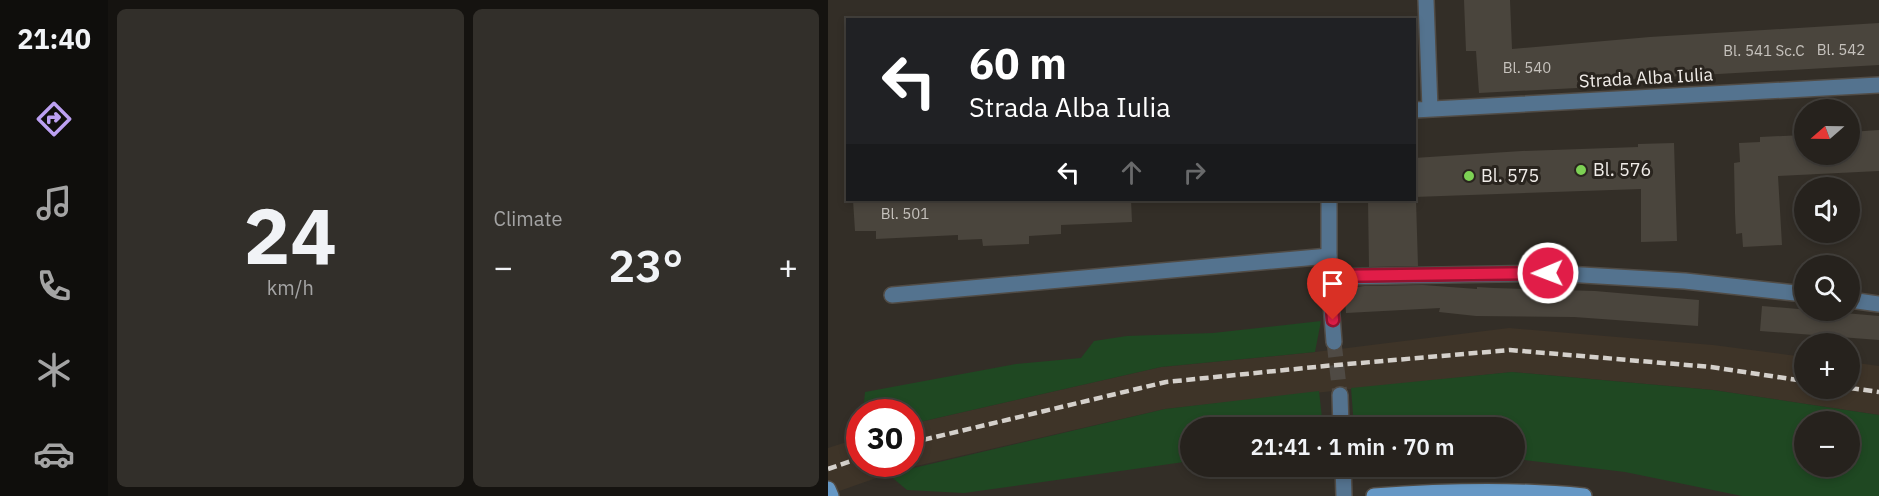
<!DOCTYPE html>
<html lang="en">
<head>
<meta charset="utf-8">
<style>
	:root { --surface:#26221d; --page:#322f2a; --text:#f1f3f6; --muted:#a4a4a4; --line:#423f3b; --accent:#bca0f2 }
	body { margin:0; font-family:"IBM Plex Sans",sans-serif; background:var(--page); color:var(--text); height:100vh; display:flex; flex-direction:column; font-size:22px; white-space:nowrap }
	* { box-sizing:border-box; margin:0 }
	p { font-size:20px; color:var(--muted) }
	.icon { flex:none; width:33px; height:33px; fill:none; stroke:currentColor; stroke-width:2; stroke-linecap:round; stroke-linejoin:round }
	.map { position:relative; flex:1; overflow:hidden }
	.panel { display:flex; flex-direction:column; gap:9px; padding:9px; background:#151310; width:720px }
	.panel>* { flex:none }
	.banner { position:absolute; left:18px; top:18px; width:570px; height:183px; border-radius:0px; box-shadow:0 3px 9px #0003,0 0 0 2px var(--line); background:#202124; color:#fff; overflow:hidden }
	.needle { width:39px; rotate:250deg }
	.fabs { position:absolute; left:966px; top:99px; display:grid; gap:12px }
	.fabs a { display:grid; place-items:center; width:66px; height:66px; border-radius:50%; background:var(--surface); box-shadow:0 3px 9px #0003,0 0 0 2px var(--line); font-size:30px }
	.speed { position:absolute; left:18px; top:399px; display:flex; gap:12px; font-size:30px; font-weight:700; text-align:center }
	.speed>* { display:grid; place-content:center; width:78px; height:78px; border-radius:50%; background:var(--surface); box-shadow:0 3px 9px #0003,0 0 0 2px var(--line); line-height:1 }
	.speed .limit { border:9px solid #d22; background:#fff; color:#111 }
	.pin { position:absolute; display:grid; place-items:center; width:51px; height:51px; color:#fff; margin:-62px -26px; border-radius:50% 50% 50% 0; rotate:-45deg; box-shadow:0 0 6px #0007 }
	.pin .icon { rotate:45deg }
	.me { position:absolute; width:66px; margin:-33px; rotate:269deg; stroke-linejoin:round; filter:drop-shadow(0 0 4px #0008) }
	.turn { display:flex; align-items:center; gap:21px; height:126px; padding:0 24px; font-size:27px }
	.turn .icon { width:78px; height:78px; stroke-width:2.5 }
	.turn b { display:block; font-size:42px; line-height:51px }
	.lanes { display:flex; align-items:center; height:57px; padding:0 24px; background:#0003; justify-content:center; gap:30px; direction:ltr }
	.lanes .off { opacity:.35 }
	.big { font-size:45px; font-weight:600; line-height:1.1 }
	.panel .tile { flex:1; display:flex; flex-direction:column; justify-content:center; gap:9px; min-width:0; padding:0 21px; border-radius:9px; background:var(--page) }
	.panel .dial { align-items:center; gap:0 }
	.dial b { font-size:78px; line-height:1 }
	.heat { display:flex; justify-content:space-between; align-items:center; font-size:33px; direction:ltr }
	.panel .tiles { flex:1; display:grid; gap:9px; grid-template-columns:repeat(2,1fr) }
	.trip { position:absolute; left:352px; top:417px; width:345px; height:60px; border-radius:30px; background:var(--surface); box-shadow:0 3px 9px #0003,0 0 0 2px var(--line); font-weight:600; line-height:60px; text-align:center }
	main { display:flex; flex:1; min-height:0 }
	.menu { display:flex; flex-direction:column; width:108px; justify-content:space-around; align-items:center; background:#0f0e0c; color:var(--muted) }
	.menu .icon { width:42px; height:42px }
	.menu .current { color:var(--accent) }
	.menu b { font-size:27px; color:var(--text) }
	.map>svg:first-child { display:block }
	.built { fill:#3e3428 }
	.green { fill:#1f4822; fill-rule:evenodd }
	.building { fill:#4a453d }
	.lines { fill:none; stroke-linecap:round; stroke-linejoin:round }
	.street-tunnel { stroke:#4f4a44; stroke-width:15; stroke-dasharray:15 8; stroke-linecap:butt }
	.lane-casing { stroke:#514c46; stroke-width:18 }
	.street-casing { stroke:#514c46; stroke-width:18 }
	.secondary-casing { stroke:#514c46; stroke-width:18 }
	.lane { stroke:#54738f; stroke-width:15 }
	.street { stroke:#54738f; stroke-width:15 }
	.secondary { stroke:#6698c5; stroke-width:15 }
	.rail { stroke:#d4d0cb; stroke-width:4.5; stroke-dasharray:9 4.5; stroke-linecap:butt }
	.route-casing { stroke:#92132f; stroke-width:15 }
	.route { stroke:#e11d48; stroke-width:10 }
	.poi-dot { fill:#7dd154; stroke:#29241e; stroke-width:2 }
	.labels { text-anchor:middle; stroke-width:6; stroke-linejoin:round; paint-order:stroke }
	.number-label { font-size:15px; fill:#c6c2bd }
	.street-label { font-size:18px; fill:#f0ece8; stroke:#29241e }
	.poi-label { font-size:18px; fill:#f0ece8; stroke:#29241e; text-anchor:start }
</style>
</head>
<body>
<main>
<nav class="menu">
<b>21:40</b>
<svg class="icon current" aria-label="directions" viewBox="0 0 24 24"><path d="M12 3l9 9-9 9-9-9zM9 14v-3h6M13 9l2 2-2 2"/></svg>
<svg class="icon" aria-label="music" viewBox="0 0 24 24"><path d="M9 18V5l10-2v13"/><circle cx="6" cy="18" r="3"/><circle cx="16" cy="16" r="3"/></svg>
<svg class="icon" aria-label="phone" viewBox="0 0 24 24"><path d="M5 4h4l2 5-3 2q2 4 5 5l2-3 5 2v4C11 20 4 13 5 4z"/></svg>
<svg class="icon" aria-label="climate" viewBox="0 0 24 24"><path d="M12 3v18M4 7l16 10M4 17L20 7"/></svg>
<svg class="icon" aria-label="car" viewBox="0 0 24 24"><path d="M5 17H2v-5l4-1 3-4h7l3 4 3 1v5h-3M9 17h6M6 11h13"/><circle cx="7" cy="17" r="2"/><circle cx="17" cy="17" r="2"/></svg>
</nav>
<section class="panel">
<div class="tiles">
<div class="tile dial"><b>24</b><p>km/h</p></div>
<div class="tile"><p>Climate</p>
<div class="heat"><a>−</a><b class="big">23°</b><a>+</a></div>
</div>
</div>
</section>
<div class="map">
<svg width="1051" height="496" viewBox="0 0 1051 496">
	<rect width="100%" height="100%" fill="#332e27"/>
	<path class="built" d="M 681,328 L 885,345 L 976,357 L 976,388 L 1022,388 L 1022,362 L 1051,366 L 1051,415 L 885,390 L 684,372 L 337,409 L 71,470 L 0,495 L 0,448 L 31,438 L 32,464 L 82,464 L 83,424 L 333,367 L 487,352 Z"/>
	<path class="green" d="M 493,321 L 487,352 L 333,367 L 83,424 L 82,412 L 35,412 L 37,392 L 188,364 L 253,358 L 266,341 L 299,336 L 385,333 Z
		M 684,372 L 885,390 L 1051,415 L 1051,496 L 914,496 L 797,472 L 687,459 L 687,428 L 526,427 L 523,388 ZM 976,422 L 1022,422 L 1022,466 L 976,466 Z
		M 491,391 L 495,427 L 363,428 L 363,461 L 136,493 L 79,490 L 60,474 L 337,409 Z"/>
	<path class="building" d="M 636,0 L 682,0 L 684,49 L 822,37 L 1051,23 L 1051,65 L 749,82 L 749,88 L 651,93 L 648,51 L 638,51 Z
		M 1051,130 L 1051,171 L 950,176 L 954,245 L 915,247 L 914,233 L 908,234 L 907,213 L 906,163 L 912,162 L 911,143 L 932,142 L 932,137 L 976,135 L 976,154 L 1022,154 L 1022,132 Z
		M 846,143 L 849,241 L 813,242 L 813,189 L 586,197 L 586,158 L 694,151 L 810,147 L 810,144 Z
		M 25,200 L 303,200 L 304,222 L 233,225 L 233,234 L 201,236 L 201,244 L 155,246 L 154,239 L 130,240 L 130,235 L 48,239 L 48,231 L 27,231 Z
		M 540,200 L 588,200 L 590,266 L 541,267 Z
		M 595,285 L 649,289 L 649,287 L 666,288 L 767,291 L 871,300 L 870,326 L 746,317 L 648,316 L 611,312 L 612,308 L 518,313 L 516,289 L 536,286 Z
		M 934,306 L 1051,316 L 1051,340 L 932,331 Z"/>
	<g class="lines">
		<path class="street-tunnel" d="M 506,342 L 512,395"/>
		<defs>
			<path id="lane" d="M 64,295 L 501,256"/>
			<path id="street" d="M 598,0 L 602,109
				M 586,110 L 1051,85
				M 501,200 L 501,277 L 506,342
				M 501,277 L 720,273 L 857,281 L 976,294
				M 1022,300 L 1051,304
				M 512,395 L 513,428
				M 515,466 L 516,496"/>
			<path id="secondary" d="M 0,489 L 3,496
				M 546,496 C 615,491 687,489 756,496"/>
		</defs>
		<use href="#lane" class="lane-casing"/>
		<use href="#street" class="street-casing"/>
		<use href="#secondary" class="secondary-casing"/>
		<use href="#lane" class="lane"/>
		<use href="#street" class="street"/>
		<use href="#secondary" class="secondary"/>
		<path class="rail" d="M 1022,388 L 1051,392
			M 82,443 L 338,382 L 497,366 L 682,350 L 883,367 L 976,381
			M 0,469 L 32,458"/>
	</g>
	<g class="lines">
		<defs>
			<path id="route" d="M 505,320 L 501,276 L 720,273"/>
		</defs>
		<use href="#route" class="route-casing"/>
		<use href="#route" class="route"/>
	</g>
	<g class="poi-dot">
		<circle cx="753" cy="170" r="6"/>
		<circle cx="641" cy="176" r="6"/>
	</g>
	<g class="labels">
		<g class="number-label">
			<text x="1013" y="55">Bl. 542</text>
			<text x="936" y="56">Bl. 541 Sc.C</text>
			<text x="699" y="73">Bl. 540</text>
			<text x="77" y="219">Bl. 501</text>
		</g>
		<g class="street-label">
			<text transform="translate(818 78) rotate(-3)" y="6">Strada Alba Iulia</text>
		</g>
		<g class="poi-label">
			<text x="765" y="176">Bl. 576</text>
			<text x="653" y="182">Bl. 575</text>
		</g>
	</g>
</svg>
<div class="fabs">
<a><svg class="needle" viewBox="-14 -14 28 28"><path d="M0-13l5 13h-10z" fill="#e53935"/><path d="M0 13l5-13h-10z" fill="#a4a4a4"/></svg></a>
<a><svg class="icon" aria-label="sound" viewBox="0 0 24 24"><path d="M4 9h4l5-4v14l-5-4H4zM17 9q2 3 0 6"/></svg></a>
<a><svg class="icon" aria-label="search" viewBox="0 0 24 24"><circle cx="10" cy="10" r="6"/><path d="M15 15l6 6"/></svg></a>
<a>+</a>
<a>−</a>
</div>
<div class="speed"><div class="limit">30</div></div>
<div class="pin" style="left:505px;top:320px;background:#d93025"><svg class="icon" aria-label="arrive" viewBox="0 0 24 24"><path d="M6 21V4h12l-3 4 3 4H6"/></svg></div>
<svg class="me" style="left:720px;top:273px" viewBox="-20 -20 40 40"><circle r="17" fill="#e11d48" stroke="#fff" stroke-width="3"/><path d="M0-11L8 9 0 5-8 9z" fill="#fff"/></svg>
<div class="trip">21:41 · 1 min · 70 m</div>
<div class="banner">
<div class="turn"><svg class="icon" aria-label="left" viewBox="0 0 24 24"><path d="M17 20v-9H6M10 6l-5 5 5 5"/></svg><div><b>60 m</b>Strada Alba Iulia</div></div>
<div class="lanes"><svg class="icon" aria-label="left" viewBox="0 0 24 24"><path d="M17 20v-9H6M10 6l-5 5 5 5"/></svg><svg class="icon off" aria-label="ahead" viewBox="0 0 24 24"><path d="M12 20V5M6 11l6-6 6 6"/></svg><svg class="icon off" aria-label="right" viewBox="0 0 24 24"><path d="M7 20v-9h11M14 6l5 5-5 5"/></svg></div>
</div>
</div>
</main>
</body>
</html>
